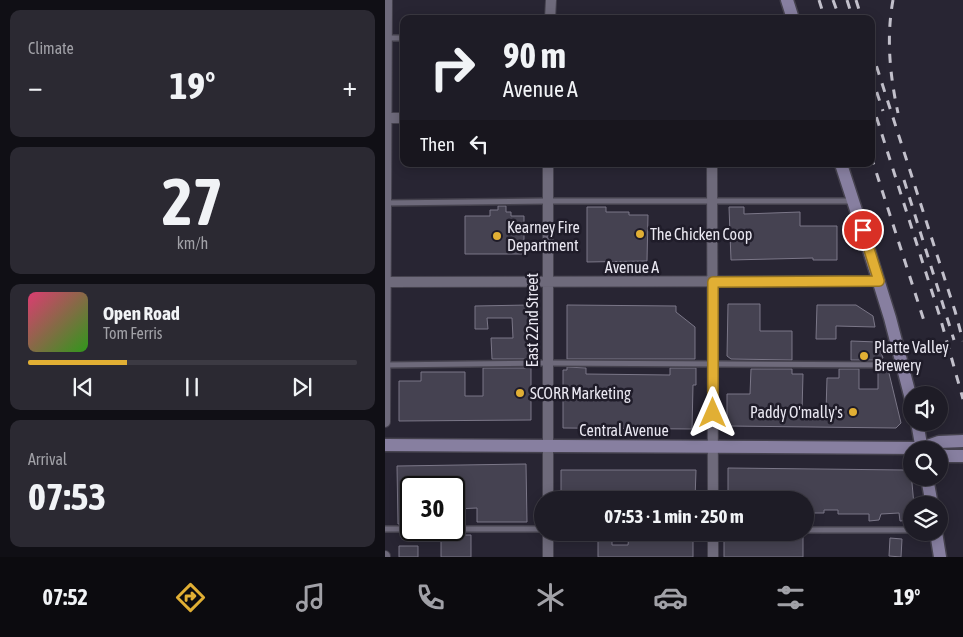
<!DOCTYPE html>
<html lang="en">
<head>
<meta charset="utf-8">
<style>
	:root { --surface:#1e1c26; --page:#2b2932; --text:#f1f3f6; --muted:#a1a1a7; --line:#3c3a43; --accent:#e1af34 }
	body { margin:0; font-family:"Asap Condensed",sans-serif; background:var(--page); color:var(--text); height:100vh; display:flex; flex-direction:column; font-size:19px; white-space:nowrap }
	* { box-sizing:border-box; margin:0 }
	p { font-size:16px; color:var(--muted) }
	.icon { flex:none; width:28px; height:28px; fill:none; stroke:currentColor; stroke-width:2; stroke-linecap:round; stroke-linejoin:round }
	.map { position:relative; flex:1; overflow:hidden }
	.details { display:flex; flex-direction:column; gap:10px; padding:10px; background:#100f15; width:385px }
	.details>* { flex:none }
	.top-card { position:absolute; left:15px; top:15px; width:475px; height:152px; border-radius:10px; box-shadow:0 2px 12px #0003,0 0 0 1px var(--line); background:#1e1c26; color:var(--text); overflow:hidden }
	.buttons { position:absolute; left:518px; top:386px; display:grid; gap:10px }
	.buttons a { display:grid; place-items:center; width:45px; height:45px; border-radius:50%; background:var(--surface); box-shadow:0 2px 12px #0003,0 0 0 1px var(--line); font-size:25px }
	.speed { position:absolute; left:15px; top:476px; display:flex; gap:10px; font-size:25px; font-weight:700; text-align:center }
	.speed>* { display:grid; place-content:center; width:65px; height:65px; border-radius:50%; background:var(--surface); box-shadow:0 2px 12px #0003,0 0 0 1px var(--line); line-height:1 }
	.speed .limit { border:2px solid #111; border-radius:8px; background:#fff; color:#111 }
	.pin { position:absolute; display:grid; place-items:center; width:42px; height:42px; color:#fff; margin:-21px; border:2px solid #fff; border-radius:50%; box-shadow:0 1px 5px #0007 }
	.me { position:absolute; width:55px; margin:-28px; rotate:0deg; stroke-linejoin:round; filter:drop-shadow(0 0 4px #0008) }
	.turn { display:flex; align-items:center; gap:18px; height:105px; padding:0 20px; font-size:22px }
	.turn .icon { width:65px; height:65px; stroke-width:2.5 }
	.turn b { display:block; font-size:35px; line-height:42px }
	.then { display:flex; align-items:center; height:48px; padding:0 20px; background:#0003; gap:10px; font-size:19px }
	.big { font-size:38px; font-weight:700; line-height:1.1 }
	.details .tile { flex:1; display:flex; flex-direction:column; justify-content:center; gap:8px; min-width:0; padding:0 18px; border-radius:10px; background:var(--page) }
	.details .dial { align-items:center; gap:0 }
	.dial b { font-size:65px; line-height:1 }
	.song { display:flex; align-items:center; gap:15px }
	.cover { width:60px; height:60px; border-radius:8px; background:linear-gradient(135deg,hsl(340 70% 55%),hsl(110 70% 35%)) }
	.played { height:5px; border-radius:2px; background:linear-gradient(90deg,var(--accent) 30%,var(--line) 30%) }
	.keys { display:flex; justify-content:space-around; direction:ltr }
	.heat { display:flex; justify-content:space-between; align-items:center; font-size:28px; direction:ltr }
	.trip { position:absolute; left:149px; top:491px; width:280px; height:50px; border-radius:25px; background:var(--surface); box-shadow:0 2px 12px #0003,0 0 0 1px var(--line); font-weight:700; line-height:50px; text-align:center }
	.tab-bar { display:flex; height:80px; justify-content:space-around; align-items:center; background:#0c0b0f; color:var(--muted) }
	.tab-bar .icon { width:35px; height:35px }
	.tab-bar .current { color:var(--accent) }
	.tab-bar b { font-size:22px; color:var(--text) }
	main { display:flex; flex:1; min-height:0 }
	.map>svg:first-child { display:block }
	.building { fill:#454251; stroke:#7b7788 }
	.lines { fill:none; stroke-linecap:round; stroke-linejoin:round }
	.lane-casing { stroke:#45424e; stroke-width:8 }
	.street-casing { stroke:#45424e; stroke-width:12 }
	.secondary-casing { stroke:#45424e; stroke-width:15 }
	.lane { stroke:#6e6a7b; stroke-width:5 }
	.street { stroke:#6e6a7b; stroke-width:10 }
	.secondary { stroke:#877fa0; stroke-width:12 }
	.rail { stroke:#c2c0cb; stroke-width:3; stroke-dasharray:9 9; stroke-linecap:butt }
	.route-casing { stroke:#927222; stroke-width:12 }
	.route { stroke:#e1af34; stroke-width:9 }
	.poi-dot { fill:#e1af34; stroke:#1f1c29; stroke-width:2 }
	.labels { text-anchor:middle; stroke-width:5; stroke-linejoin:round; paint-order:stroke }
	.poi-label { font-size:16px; fill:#e9e7f1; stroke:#1f1c29; text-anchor:start }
	.street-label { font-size:16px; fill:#e9e7f1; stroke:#1f1c29 }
</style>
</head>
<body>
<main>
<section class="details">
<div class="tile"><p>Climate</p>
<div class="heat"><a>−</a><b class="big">19°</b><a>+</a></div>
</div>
<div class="tile dial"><b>27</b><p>km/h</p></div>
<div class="tile">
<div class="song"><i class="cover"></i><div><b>Open Road</b><p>Tom Ferris</p></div></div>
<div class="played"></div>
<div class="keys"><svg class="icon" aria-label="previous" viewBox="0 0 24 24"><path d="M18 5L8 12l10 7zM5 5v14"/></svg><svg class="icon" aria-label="pause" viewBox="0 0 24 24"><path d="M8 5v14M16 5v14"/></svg><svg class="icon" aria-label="next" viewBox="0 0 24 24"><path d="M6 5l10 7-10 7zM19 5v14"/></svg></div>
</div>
<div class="tile"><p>Arrival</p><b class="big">07:53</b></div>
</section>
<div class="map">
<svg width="578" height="557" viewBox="0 0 578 557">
	<rect width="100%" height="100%" fill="#282533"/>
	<path class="building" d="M 113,206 L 121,206 L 121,212 L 126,212 L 126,216 L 139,216 L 139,254 L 80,254 L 80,216 L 105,216 L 105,210 L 113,210 Z
		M 202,207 L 221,207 L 221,212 L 244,212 L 244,215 L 263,215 L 262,261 L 202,262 Z
		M 344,207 L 359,207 L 359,214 L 415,212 L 415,226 L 452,226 L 452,260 L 428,260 L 428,258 L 346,260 Z
		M 343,304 L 375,304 L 375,331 L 407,331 L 407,360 L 346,359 L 342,356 Z
		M 144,305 L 145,359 L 107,359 L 106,338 L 128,338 L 127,318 L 102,318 L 103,329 L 90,329 L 90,306 Z
		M 182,305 L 291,306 L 291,312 L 310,327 L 310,359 L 182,359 Z
		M 432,305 L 471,305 L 488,316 L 490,327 L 451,326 L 451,339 L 431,339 Z
		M 466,341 L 492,342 L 498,358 L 495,360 L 466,360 Z
		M 182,367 L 201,368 L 201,374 L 285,375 L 285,368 L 311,368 L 311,385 L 308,385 L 307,429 L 178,428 L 178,370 L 182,370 Z
		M 98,368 L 146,368 L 146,420 L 14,421 L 14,381 L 36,381 L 36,372 L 80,372 L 80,396 L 98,396 Z
		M 366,369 L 407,369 L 407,374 L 418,374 L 417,411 L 441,411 L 442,378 L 454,378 L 454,369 L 474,369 L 474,389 L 493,389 L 493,369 L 503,369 L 516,423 L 511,428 L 342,426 L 342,394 L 365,394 Z
		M 141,464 L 142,522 L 92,522 L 92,508 L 69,509 L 69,488 L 26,488 L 26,524 L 13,524 L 12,466 Z
		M 343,468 L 520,470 L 526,472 L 529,505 L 526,505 L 526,520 L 515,521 L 514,513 L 496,514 L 494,520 L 484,521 L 484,514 L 453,514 L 453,510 L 439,510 L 439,513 L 420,513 L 420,500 L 343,500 Z
		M 176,470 L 311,470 L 310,500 L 176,500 Z
		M 339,532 L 416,532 L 418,534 L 418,557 L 339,557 Z
		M 308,534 L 308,557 L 213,557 L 213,540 L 227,540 L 227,545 L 243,545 L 244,535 Z
		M 70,535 L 86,535 L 86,557 L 56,557 L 56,539 L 70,539 Z
		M 505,538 L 517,539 L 516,557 L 504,556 Z
		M 14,546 L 33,546 L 33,557 L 14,557 Z"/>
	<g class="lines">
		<defs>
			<path id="lane" d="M 2,38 L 19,38
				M 0,203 L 163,201 L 467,201
				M 0,365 L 162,363 L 517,365
				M 0,529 L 26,529
				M 69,529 L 158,529
				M 420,530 L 526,530"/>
			<path id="street" d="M 165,19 L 166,0
				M 0,118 L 19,118
				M 163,164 L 163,500
				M 327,164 L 328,500
				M 0,282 L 494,281
				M 0,422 C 1,282 1,141 2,0
				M 163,532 L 163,557
				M 0,556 L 0,557
				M 328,557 L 328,532"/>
			<path id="secondary" d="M 402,0 L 408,19
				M 456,164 L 482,244 L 505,318 L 526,399
				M 532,422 L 537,450
				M 0,445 L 537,448 L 554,442 L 578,441
				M 554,455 L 562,456 L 578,456
				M 542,478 L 547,505
				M 551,532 L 555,557"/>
		</defs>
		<use href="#lane" class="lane-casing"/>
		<use href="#street" class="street-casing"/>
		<use href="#secondary" class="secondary-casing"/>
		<use href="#lane" class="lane"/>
		<use href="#street" class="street"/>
		<use href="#secondary" class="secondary"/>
		<path class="rail" d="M 434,0 L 440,19
			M 448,0 L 455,19
			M 462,0 L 468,19
			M 471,0 L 477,19
			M 508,0 C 501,38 505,76 513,113
			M 486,49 L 570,311 L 578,341
			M 486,75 L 498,111
			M 486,100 L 555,317 L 578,399
			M 486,156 L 541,327
			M 519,180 L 569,340"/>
	</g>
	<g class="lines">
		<defs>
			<path id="route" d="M 328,413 L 328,282 L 494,281 L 478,230"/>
		</defs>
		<use href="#route" class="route-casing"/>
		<use href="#route" class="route"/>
	</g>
	<g class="poi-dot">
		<circle cx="255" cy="234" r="5"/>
		<circle cx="112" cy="236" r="5"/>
		<circle cx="479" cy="356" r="5"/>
		<circle cx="135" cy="393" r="5"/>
		<circle cx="468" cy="412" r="5"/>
	</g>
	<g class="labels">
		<g class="poi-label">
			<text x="122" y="233">Kearney Fire<tspan x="122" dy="18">Department</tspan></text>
			<text x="265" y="240">The Chicken Coop</text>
			<text x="489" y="353">Platte Valley<tspan x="489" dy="18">Brewery</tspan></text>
			<text x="145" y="399">SCORR Marketing</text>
			<text x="458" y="418" text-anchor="end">Paddy O'mally's</text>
		</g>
		<g class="street-label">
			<text x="247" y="273">Avenue A</text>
			<text transform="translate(147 320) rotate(-90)" y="6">East 22nd Street</text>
			<text x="239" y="436">Central Avenue</text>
		</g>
	</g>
</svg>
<div class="buttons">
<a><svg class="icon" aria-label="sound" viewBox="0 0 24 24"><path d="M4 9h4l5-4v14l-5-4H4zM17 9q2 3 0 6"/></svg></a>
<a><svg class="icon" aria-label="search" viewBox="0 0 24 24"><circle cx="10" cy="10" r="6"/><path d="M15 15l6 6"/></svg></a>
<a><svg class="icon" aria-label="layers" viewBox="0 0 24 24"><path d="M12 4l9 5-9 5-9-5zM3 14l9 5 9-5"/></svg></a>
</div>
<div class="speed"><div class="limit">30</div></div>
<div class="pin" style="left:478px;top:230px;background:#d93025"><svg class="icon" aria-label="arrive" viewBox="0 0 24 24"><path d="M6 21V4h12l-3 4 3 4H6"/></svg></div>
<svg class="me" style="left:328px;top:413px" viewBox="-20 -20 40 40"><path d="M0-17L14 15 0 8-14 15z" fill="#e1af34" stroke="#fff" stroke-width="4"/></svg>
<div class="trip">07:53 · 1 min · 250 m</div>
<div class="top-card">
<div class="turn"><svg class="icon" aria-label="right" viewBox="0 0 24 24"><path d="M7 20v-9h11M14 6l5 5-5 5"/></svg><div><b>90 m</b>Avenue A</div></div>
<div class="then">Then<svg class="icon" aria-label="left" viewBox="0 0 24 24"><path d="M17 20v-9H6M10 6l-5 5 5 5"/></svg></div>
</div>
</div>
</main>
<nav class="tab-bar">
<b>07:52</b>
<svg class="icon current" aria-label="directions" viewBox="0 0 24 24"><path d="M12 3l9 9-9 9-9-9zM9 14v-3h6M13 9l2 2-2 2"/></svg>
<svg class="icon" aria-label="music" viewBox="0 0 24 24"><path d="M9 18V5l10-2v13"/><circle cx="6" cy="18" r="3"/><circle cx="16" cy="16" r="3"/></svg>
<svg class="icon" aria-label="phone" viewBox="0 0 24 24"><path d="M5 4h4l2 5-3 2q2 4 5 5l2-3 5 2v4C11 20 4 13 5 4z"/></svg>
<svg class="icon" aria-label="climate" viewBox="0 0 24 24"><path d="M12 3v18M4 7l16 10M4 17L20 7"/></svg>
<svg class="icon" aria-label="car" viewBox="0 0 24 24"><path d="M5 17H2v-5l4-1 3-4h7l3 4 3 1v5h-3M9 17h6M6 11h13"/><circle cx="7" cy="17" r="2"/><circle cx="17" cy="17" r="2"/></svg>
<svg class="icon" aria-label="filters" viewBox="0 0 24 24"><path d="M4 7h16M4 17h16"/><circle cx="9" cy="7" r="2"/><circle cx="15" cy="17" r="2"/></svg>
<b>19°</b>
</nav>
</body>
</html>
